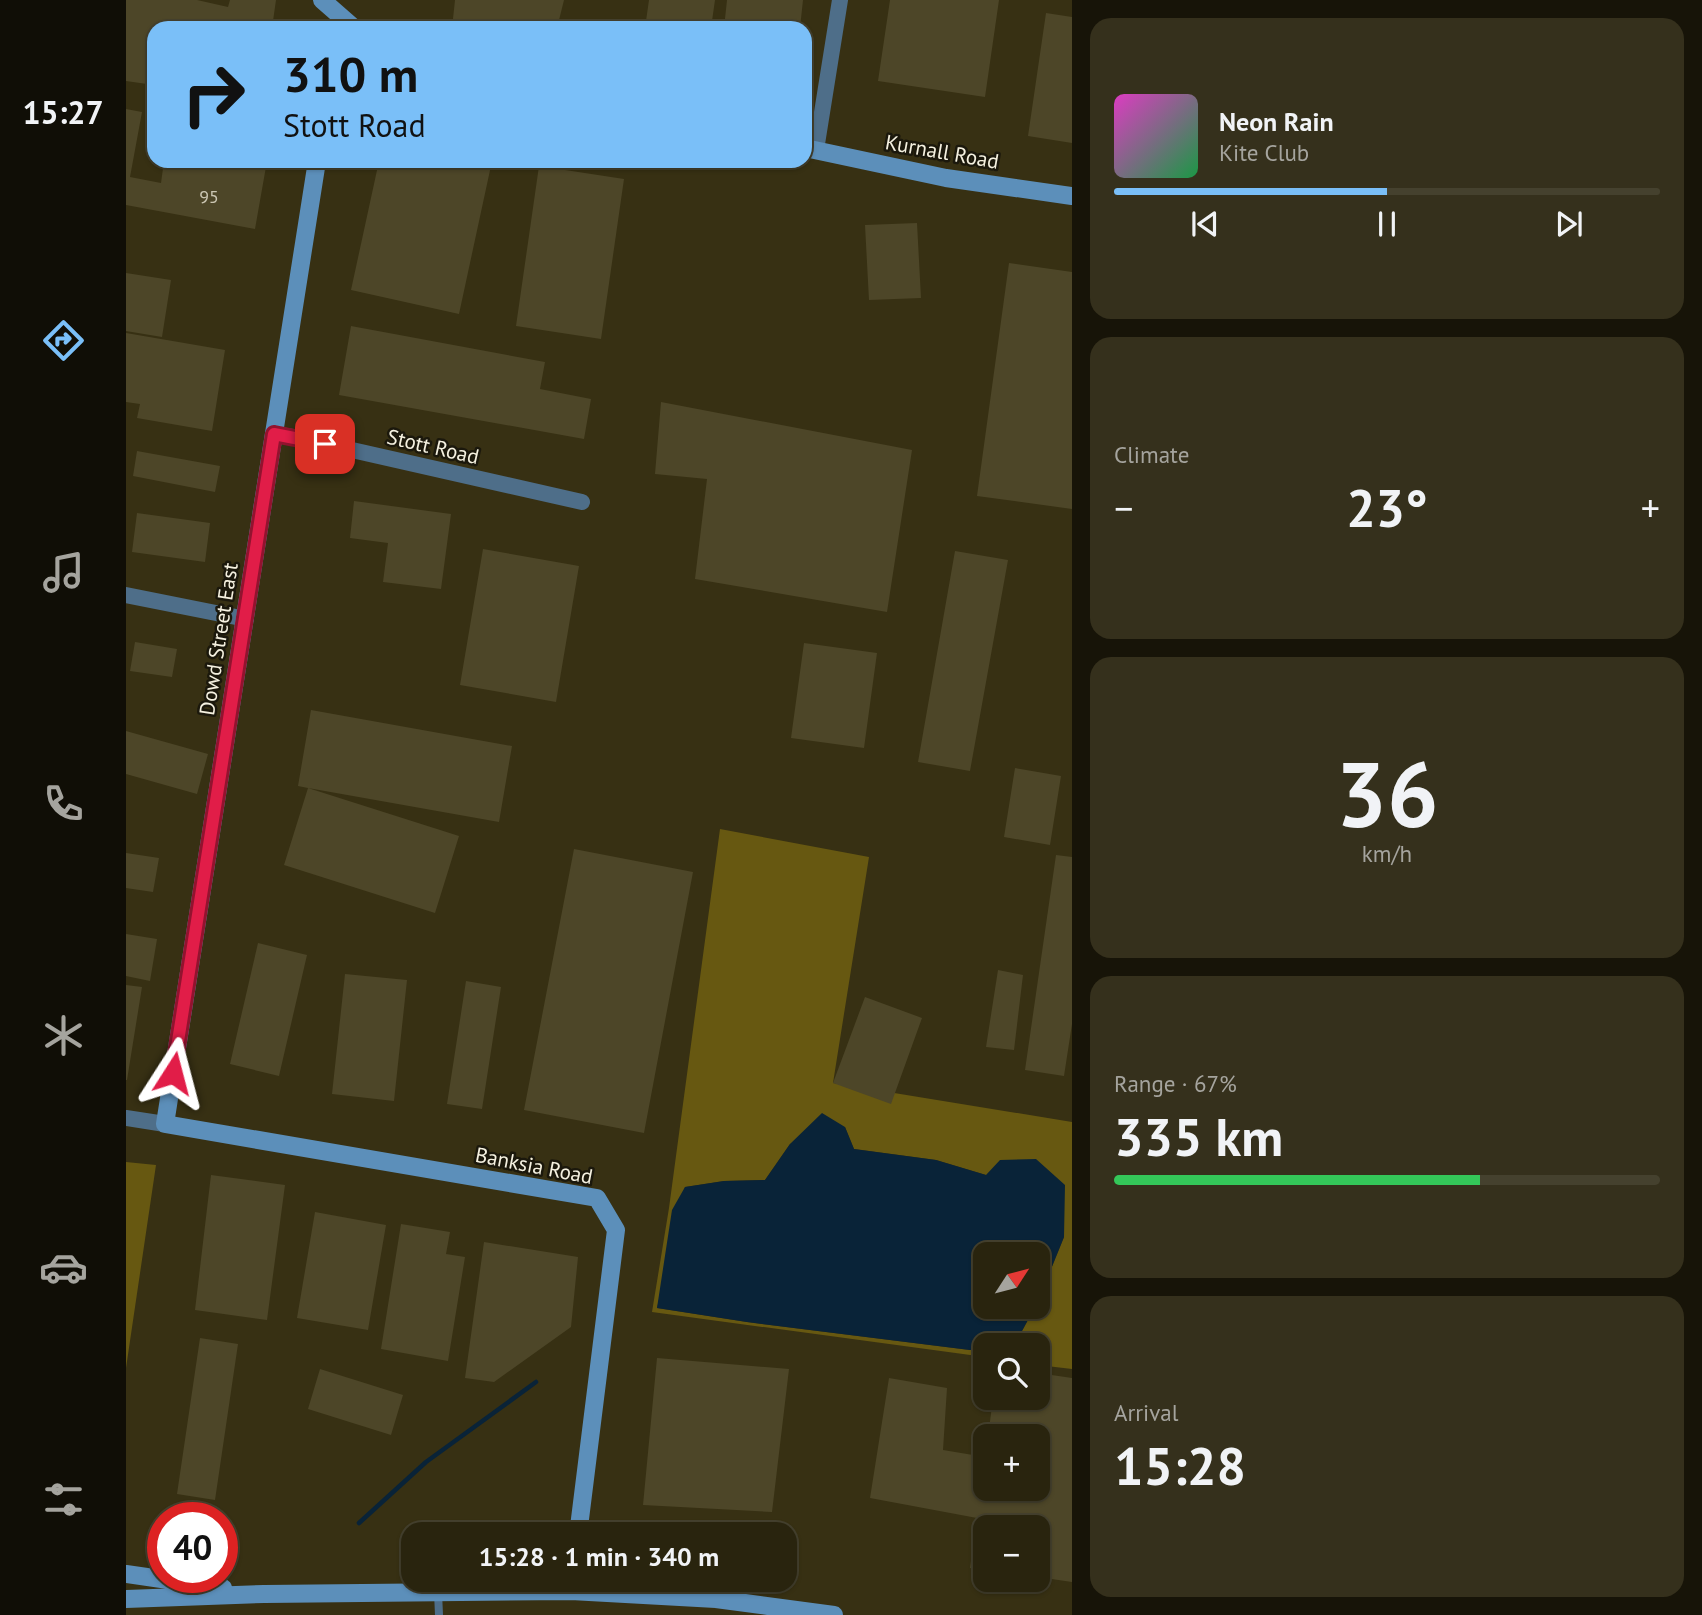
<!DOCTYPE html>
<html lang="en">
<head>
<meta charset="utf-8">
<style>
	:root { --surface:#29240e; --page:#35301c; --text:#f1f3f6; --muted:#a5a49e; --line:#45412e; --accent:#7abff8 }
	body { margin:0; font-family:"PT Sans",sans-serif; background:var(--page); color:var(--text); height:100vh; display:flex; flex-direction:column; font-size:26px; white-space:nowrap }
	* { box-sizing:border-box; margin:0 }
	p { font-size:23px; color:var(--muted) }
	.icon { flex:none; width:38px; height:38px; fill:none; stroke:currentColor; stroke-width:2; stroke-linecap:round; stroke-linejoin:round }
	.map { position:relative; flex:1; overflow:hidden }
	.sheet { display:flex; flex-direction:column; gap:18px; padding:18px; background:#171408; width:630px }
	.sheet>* { flex:none }
	.guide { position:absolute; left:21px; top:21px; width:665px; height:147px; border-radius:21px; box-shadow:0 2px 5px #0004,0 0 0 2px var(--line); background:#7abff8; color:#111; overflow:hidden }
	.needle { width:46px; rotate:54deg }
	.buttons { position:absolute; left:847px; top:1242px; display:grid; gap:14px }
	.buttons a { display:grid; place-items:center; width:77px; height:77px; border-radius:14px; background:var(--surface); box-shadow:0 2px 5px #0004,0 0 0 2px var(--line); font-size:35px }
	.speed { position:absolute; left:21px; top:1502px; display:flex; gap:14px; font-size:35px; font-weight:700; text-align:center }
	.speed>* { display:grid; place-content:center; width:91px; height:91px; border-radius:50%; background:var(--surface); box-shadow:0 2px 5px #0004,0 0 0 2px var(--line); line-height:1 }
	.speed .limit { border:10px solid #d22; background:#fff; color:#111 }
	.pin { position:absolute; display:grid; place-items:center; width:60px; height:60px; color:#fff; margin:-30px; border-radius:14px; box-shadow:0 4px 10px #0006 }
	.me { position:absolute; width:77px; margin:-38px; rotate:9deg; stroke-linejoin:round; filter:drop-shadow(0 0 5px #0008) }
	.turn { display:flex; align-items:center; gap:24px; height:147px; padding:0 21px; font-size:32px }
	.turn .icon { width:91px; height:91px; stroke-width:2.5 }
	.turn b { display:block; font-size:49px; line-height:60px }
	.big { font-size:52px; font-weight:600; line-height:1.1 }
	.sheet .card { flex:1; display:flex; flex-direction:column; justify-content:center; gap:10px; min-width:0; padding:0 24px; border-radius:21px; background:var(--page) }
	.sheet .dial { align-items:center; gap:0 }
	.dial b { font-size:91px; line-height:1 }
	.song { display:flex; align-items:center; gap:21px }
	.cover { width:84px; height:84px; border-radius:10px; background:linear-gradient(135deg,hsl(310 70% 55%),hsl(140 70% 35%)) }
	.played { height:7px; border-radius:4px; background:linear-gradient(90deg,var(--accent) 50%,var(--line) 50%) }
	.keys { display:flex; justify-content:space-around; direction:ltr }
	.heat { display:flex; justify-content:space-between; align-items:center; font-size:38px; direction:ltr }
	.charge { height:10px; border-radius:5px; background:linear-gradient(90deg,#34c759 67%,var(--line) 0) }
	.trip { position:absolute; left:275px; top:1522px; width:396px; height:70px; border-radius:21px; background:var(--surface); box-shadow:0 2px 5px #0004,0 0 0 2px var(--line); font-weight:600; line-height:70px; text-align:center }
	main { display:flex; flex:1; min-height:0 }
	.tab-bar { display:flex; flex-direction:column; width:126px; justify-content:space-around; align-items:center; background:#100e06; color:var(--muted) }
	.tab-bar .icon { width:49px; height:49px }
	.tab-bar .current { color:var(--accent) }
	.tab-bar b { font-size:32px; color:var(--text) }
	.map>svg:first-child { display:block }
	.green { fill:#675811 }
	.water { fill:#092338 }
	.lines { fill:none; stroke-linecap:round; stroke-linejoin:round }
	.stream { stroke:#092338; stroke-width:4.5 }
	.building { fill:#4d4628 }
	.lane { stroke:#4e6e89; stroke-width:8 }
	.street { stroke:#4e6e89; stroke-width:16 }
	.secondary { stroke:#5c8fba; stroke-width:18 }
	.route-casing { stroke:#92132f; stroke-width:18 }
	.route { stroke:#e11d48; stroke-width:12 }
	.labels { text-anchor:middle; stroke-width:5; stroke-linejoin:round; paint-order:stroke }
	.number-label { font-size:18px; fill:#cbc6b2 }
	.street-label { font-size:21px; fill:#f5f1e0; stroke:#1b180c }
</style>
</head>
<body>
<main>
<nav class="tab-bar">
<b>15:27</b>
<svg class="icon current" aria-label="directions" viewBox="0 0 24 24"><path d="M12 3l9 9-9 9-9-9zM9 14v-3h6M13 9l2 2-2 2"/></svg>
<svg class="icon" aria-label="music" viewBox="0 0 24 24"><path d="M9 18V5l10-2v13"/><circle cx="6" cy="18" r="3"/><circle cx="16" cy="16" r="3"/></svg>
<svg class="icon" aria-label="phone" viewBox="0 0 24 24"><path d="M5 4h4l2 5-3 2q2 4 5 5l2-3 5 2v4C11 20 4 13 5 4z"/></svg>
<svg class="icon" aria-label="climate" viewBox="0 0 24 24"><path d="M12 3v18M4 7l16 10M4 17L20 7"/></svg>
<svg class="icon" aria-label="car" viewBox="0 0 24 24"><path d="M5 17H2v-5l4-1 3-4h7l3 4 3 1v5h-3M9 17h6M6 11h13"/><circle cx="7" cy="17" r="2"/><circle cx="17" cy="17" r="2"/></svg>
<svg class="icon" aria-label="filters" viewBox="0 0 24 24"><path d="M4 7h16M4 17h16"/><circle cx="9" cy="7" r="2"/><circle cx="15" cy="17" r="2"/></svg>
</nav>
<div class="map">
<svg width="946" height="1615" viewBox="0 0 946 1615">
	<rect width="100%" height="100%" fill="#373013"/>
	<path class="green" d="M 594,829 L 743,857 L 707,1083 L 946,1122 L 946,1369 L 912,1365 L 912,1346 L 867,1346 L 890,1342 L 909,1307 L 912,1307 L 912,1301 L 938,1237 L 860,1175 L 810,1160 L 728,1149 L 719,1127 L 664,1144 L 639,1180 L 598,1181 L 559,1187 L 531,1308 L 621,1322 L 844,1350 L 859,1347 L 859,1357 L 526,1312 L 543,1208 Z
		M 0,1162 L 30,1165 L 0,1368 Z"/>
	<path class="water" d="M 696,1113 L 719,1127 L 728,1149 L 810,1160 L 860,1175 L 874,1160 L 910,1159 L 939,1185 L 938,1237 L 912,1301 L 912,1255 L 859,1255 L 859,1307 L 909,1307 L 890,1342 L 844,1350 L 621,1322 L 531,1308 L 546,1210 L 559,1187 L 598,1181 L 639,1180 L 664,1144 Z"/>
	<g class="lines">
		<path class="stream" d="M 233,1523 L 300,1462 L 410,1382"/>
	</g>
	<path class="building" d="M 0,0 L 71,0 L 102,7 L 104,0 L 150,0 L 146,28 L 80,28 L 51,23 L 50,28 L 28,28 L 28,85 L 0,81 Z
		M 329,0 L 438,0 L 431,28 L 326,28 Z
		M 523,0 L 589,0 L 585,28 L 519,28 Z
		M 601,0 L 677,0 L 674,28 L 598,28 Z
		M 764,0 L 873,0 L 859,97 L 752,81 Z
		M 920,13 L 946,17 L 946,143 L 902,136 Z
		M 0,109 L 16,112 L 4,177 L 35,183 L 38,161 L 141,161 L 129,229 L 0,205 Z
		M 253,161 L 366,161 L 333,314 L 225,290 Z
		M 413,166 L 498,179 L 475,339 L 390,326 Z
		M 791,223 L 795,298 L 743,300 L 739,225 Z
		M 883,263 L 946,272 L 946,509 L 851,496 Z
		M 0,273 L 45,280 L 36,337 L 0,331 Z
		M 225,326 L 419,362 L 414,389 L 465,399 L 458,439 L 213,395 Z
		M 0,333 L 99,350 L 86,431 L 11,418 L 14,404 L 0,402 Z
		M 535,402 L 786,450 L 761,612 L 569,579 L 581,479 L 529,474 Z
		M 11,451 L 94,466 L 89,492 L 7,476 Z
		M 228,501 L 325,514 L 315,589 L 257,582 L 262,543 L 224,538 Z
		M 11,513 L 84,523 L 79,562 L 6,552 Z
		M 357,549 L 453,566 L 430,702 L 334,685 Z
		M 829,551 L 882,560 L 844,771 L 792,762 Z
		M 9,642 L 51,649 L 46,677 L 4,671 Z
		M 678,643 L 751,653 L 738,748 L 665,738 Z
		M 185,710 L 386,746 L 373,822 L 182,788 L 333,836 L 309,913 L 158,865 L 182,788 L 172,786 Z
		M 0,731 L 82,754 L 71,794 L 0,774 Z
		M 889,768 L 935,776 L 924,845 L 878,837 Z
		M 448,849 L 567,872 L 518,1133 L 398,1110 Z
		M 0,853 L 33,858 L 27,892 L 0,888 Z
		M 930,855 L 946,857 L 946,1024 L 938,1076 L 899,1070 Z
		M 0,934 L 31,939 L 24,981 L 0,976 Z
		M 132,943 L 181,955 L 153,1076 L 104,1064 Z
		M 872,970 L 897,975 L 888,1050 L 860,1047 Z
		M 219,974 L 281,980 L 268,1101 L 206,1094 Z
		M 340,981 L 375,987 L 356,1109 L 321,1104 Z
		M 0,985 L 16,987 L 1,1080 L 0,1080 Z
		M 739,997 L 796,1018 L 765,1104 L 707,1083 Z
		M 85,1175 L 159,1185 L 141,1320 L 69,1310 Z
		M 189,1212 L 260,1225 L 242,1330 L 171,1318 Z
		M 275,1224 L 324,1232 L 320,1254 L 339,1257 L 322,1361 L 255,1349 Z
		M 358,1242 L 452,1257 L 445,1327 L 368,1382 L 339,1378 Z
		M 74,1338 L 112,1344 L 89,1500 L 51,1494 Z
		M 531,1358 L 663,1369 L 646,1512 L 517,1505 Z
		M 194,1369 L 277,1395 L 265,1435 L 182,1409 Z
		M 912,1373 L 946,1378 L 946,1582 L 912,1577 L 912,1528 L 859,1528 L 859,1570 L 844,1568 L 851,1518 L 744,1498 L 763,1378 L 821,1388 L 817,1450 L 859,1457 L 859,1489 L 912,1489 L 912,1437 L 862,1437 L 867,1398 L 912,1398 Z"/>
	<g class="lines">
		<path class="lane" d="M 312,1592 L 313,1615"/>
		<path class="street" d="M 690,150 L 714,0
			M 148,434 L 173,438 L 456,502
			M 0,595 L 120,619
			M 0,1118 L 39,1124"/>
		<path class="secondary" d="M 196,0 L 228,28
			M 679,148 L 820,178 L 946,196
			M 191,161 L 39,1124 L 471,1198 L 490,1230 L 452,1535
			M 0,1574 L 97,1588
			M 0,1599 L 138,1594 L 445,1591 L 590,1599 L 708,1615"/>
	</g>
	<g class="lines">
		<defs>
			<path id="route" d="M 47,1073 L 148,434 L 199,444"/>
		</defs>
		<use href="#route" class="route-casing"/>
		<use href="#route" class="route"/>
	</g>
	<g class="labels">
		<g class="number-label">
			<text x="83" y="203">95</text>
		</g>
		<g class="street-label">
			<text transform="translate(816 152) rotate(10)" y="7">Kurnall Road</text>
			<text transform="translate(307 447) rotate(13)" y="7">Stott Road</text>
			<text transform="translate(93 639) rotate(-81)" y="7">Dowd Street East</text>
			<text transform="translate(408 1166) rotate(11)" y="7">Banksia Road</text>
		</g>
	</g>
</svg>
<div class="buttons">
<a><svg class="needle" viewBox="-14 -14 28 28"><path d="M0-13l5 13h-10z" fill="#e53935"/><path d="M0 13l5-13h-10z" fill="#a5a49e"/></svg></a>
<a><svg class="icon" aria-label="search" viewBox="0 0 24 24"><circle cx="10" cy="10" r="6"/><path d="M15 15l6 6"/></svg></a>
<a>+</a>
<a>−</a>
</div>
<div class="speed"><div class="limit">40</div></div>
<div class="pin" style="left:199px;top:444px;background:#d93025"><svg class="icon" aria-label="arrive" viewBox="0 0 24 24"><path d="M6 21V4h12l-3 4 3 4H6"/></svg></div>
<svg class="me" style="left:47px;top:1073px" viewBox="-20 -20 40 40"><path d="M0-17L14 15 0 8-14 15z" fill="#e11d48" stroke="#fff" stroke-width="4"/></svg>
<div class="trip">15:28 · 1 min · 340 m</div>
<div class="guide">
<div class="turn"><svg class="icon" aria-label="right" viewBox="0 0 24 24"><path d="M7 20v-9h11M14 6l5 5-5 5"/></svg><div><b>310 m</b>Stott Road</div></div>
</div>
</div>
<section class="sheet">
<div class="card">
<div class="song"><i class="cover"></i><div><b>Neon Rain</b><p>Kite Club</p></div></div>
<div class="played"></div>
<div class="keys"><svg class="icon" aria-label="previous" viewBox="0 0 24 24"><path d="M18 5L8 12l10 7zM5 5v14"/></svg><svg class="icon" aria-label="pause" viewBox="0 0 24 24"><path d="M8 5v14M16 5v14"/></svg><svg class="icon" aria-label="next" viewBox="0 0 24 24"><path d="M6 5l10 7-10 7zM19 5v14"/></svg></div>
</div>
<div class="card"><p>Climate</p>
<div class="heat"><a>−</a><b class="big">23°</b><a>+</a></div>
</div>
<div class="card dial"><b>36</b><p>km/h</p></div>
<div class="card"><p>Range · 67%</p><b class="big">335 km</b><div class="charge"></div></div>
<div class="card"><p>Arrival</p><b class="big">15:28</b></div>
</section>
</main>
</body>
</html>
